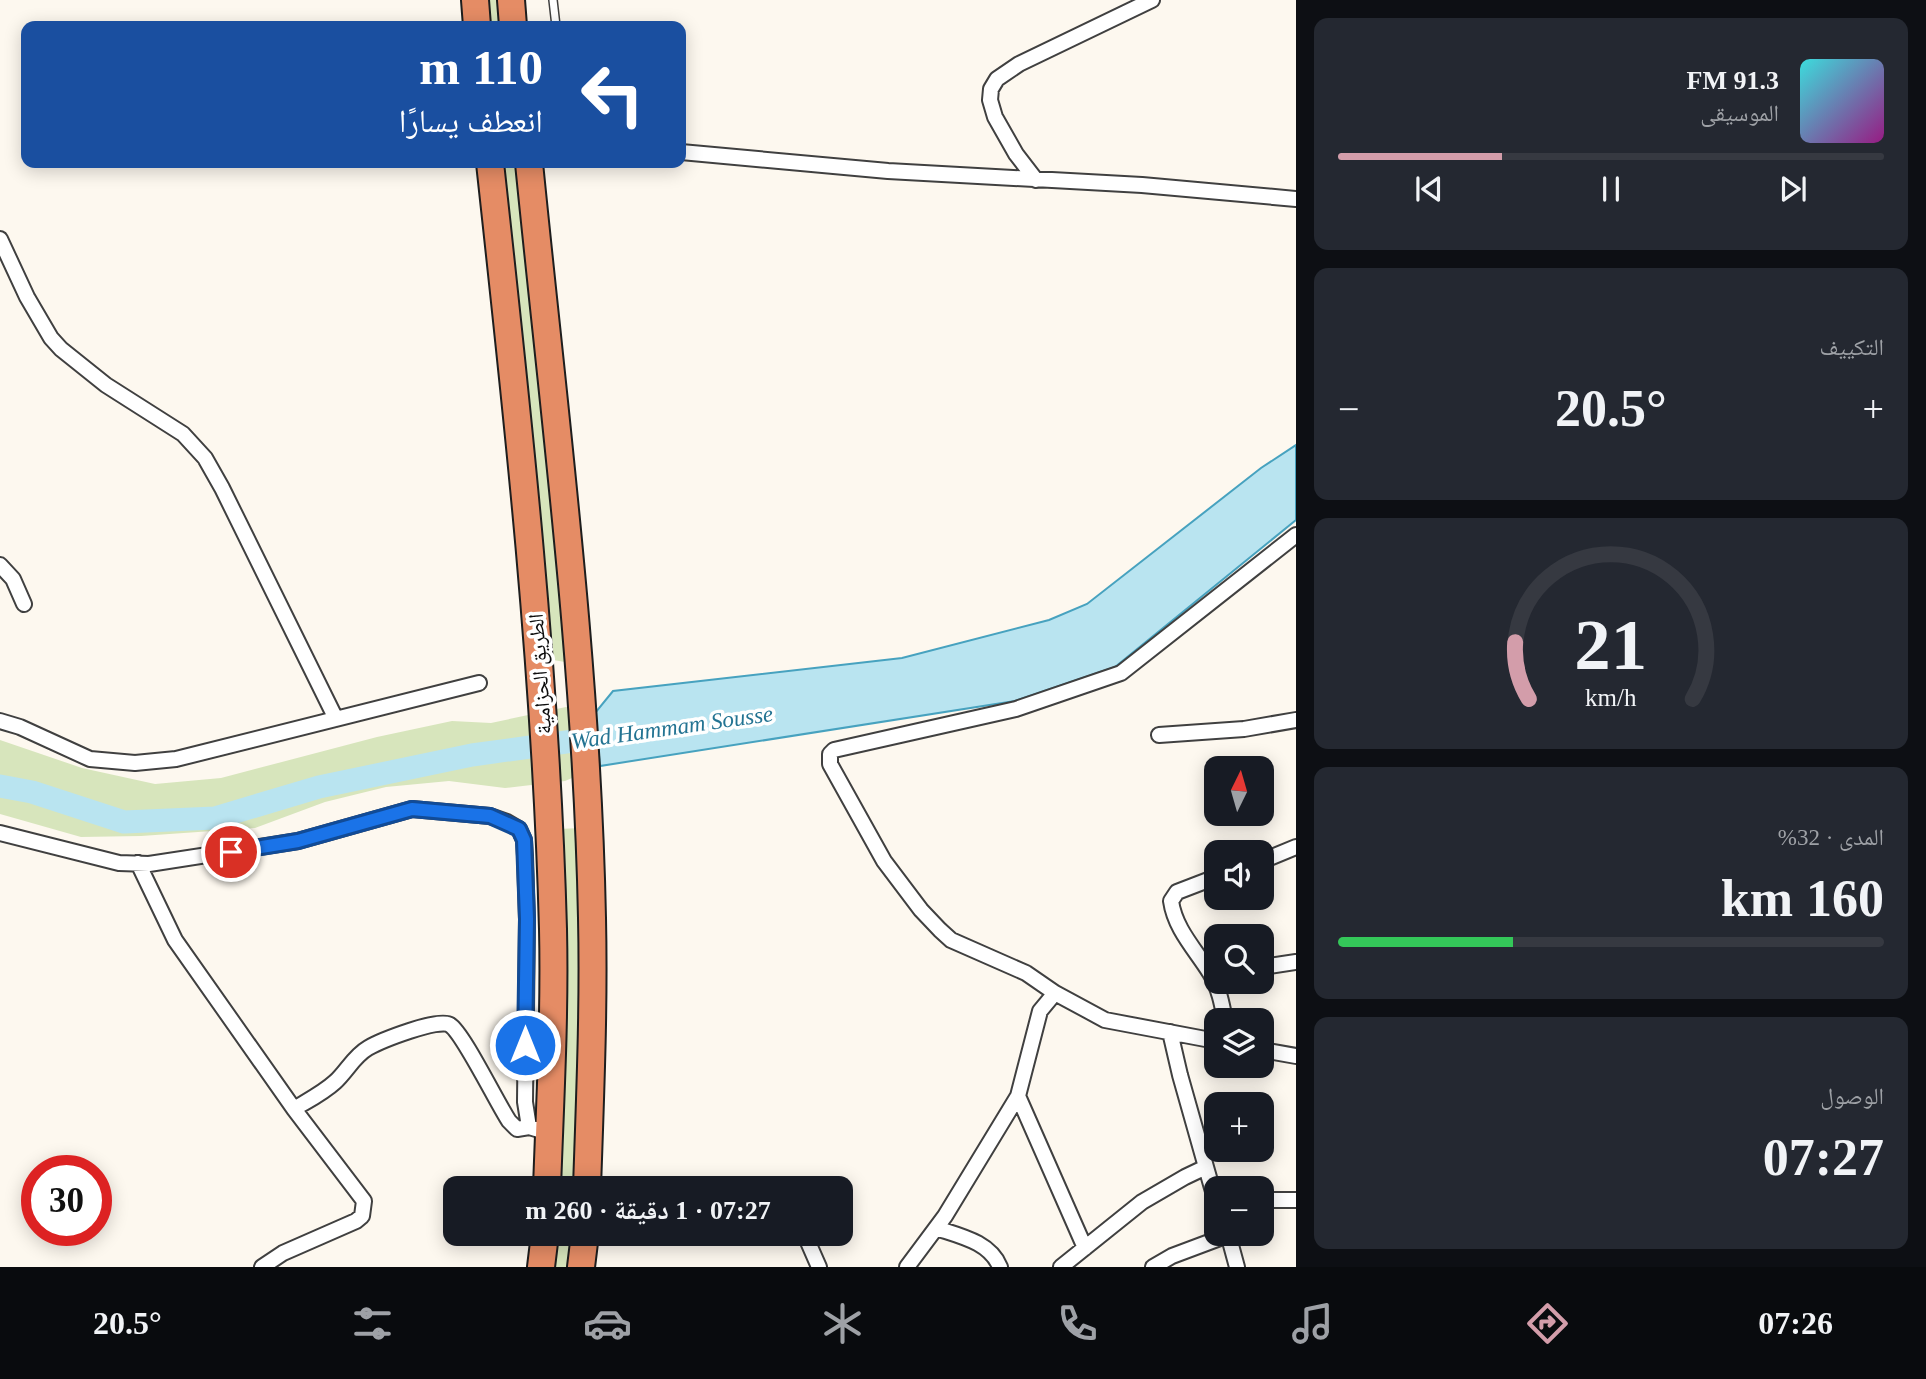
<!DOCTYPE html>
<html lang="ar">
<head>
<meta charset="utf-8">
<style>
	:root { --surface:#171b24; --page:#242831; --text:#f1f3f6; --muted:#9ea1a6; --line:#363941; --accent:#d39daa }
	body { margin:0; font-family:"Times New Roman","Noto Naskh Arabic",serif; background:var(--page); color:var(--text); direction:rtl; height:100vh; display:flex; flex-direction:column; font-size:26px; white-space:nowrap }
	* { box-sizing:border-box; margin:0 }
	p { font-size:23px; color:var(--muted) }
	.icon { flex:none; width:38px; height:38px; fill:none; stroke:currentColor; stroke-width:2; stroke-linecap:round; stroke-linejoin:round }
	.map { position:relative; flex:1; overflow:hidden; direction:ltr }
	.details { display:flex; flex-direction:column; gap:18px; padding:18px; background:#0d0f14; width:630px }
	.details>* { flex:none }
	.banner { position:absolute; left:21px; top:21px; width:665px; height:147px; border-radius:14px; box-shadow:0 4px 18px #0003; direction:rtl; background:#1a4fa0; color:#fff; overflow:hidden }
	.needle { width:46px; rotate:5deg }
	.fabs { position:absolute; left:1204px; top:756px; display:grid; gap:14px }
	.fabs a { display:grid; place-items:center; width:70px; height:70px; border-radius:14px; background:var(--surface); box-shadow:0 4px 18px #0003; font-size:35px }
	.speed { position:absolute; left:21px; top:1155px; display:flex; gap:14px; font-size:35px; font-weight:700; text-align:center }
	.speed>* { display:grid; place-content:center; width:91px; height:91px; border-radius:50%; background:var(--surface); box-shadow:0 4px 18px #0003; line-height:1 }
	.speed .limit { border:10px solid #d22; background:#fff; color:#111 }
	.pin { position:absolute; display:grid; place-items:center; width:60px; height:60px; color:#fff; margin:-30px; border:4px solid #fff; border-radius:50%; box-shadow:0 2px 7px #0007 }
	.me { position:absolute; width:77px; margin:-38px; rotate:0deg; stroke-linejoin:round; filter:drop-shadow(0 0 5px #0008) }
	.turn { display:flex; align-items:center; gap:24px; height:147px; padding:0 28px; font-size:32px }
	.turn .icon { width:91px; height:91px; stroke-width:2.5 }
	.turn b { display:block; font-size:49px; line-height:60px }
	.big { font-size:52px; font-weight:700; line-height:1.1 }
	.details .tile { flex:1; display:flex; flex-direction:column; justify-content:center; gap:10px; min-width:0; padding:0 24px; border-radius:14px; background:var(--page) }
	.details .dial { align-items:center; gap:0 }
	.dial svg { height:182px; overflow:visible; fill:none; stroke:var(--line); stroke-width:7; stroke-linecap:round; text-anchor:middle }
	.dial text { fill:var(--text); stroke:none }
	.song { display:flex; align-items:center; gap:21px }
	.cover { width:84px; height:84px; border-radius:10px; background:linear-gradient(135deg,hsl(180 70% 55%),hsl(310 70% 35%)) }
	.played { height:7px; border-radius:4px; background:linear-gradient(90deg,var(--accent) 30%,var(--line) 30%) }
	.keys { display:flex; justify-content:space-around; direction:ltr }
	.heat { display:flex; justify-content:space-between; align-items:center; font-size:38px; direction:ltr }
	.charge { height:10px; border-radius:5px; background:linear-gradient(90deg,#34c759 32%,var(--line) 0) }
	.trip { position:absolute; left:443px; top:1176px; width:410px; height:70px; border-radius:14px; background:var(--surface); box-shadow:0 4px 18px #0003; font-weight:700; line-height:70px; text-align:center; direction:rtl }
	.tabs { display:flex; height:112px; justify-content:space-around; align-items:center; background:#090b0e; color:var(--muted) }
	.tabs .icon { width:49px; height:49px }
	.tabs .current { color:var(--accent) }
	.tabs b { font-size:32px; color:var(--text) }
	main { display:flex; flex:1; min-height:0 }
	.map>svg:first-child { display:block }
	.green { fill:#d7e5bc }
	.water { fill:#b9e4f0; stroke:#47a2bf; stroke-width:2 }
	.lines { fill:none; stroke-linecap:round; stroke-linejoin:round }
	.river { stroke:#b9e4f0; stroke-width:23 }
	.lane-casing { stroke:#404040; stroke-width:10 }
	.street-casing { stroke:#404040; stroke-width:18 }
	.highway-casing { stroke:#1e1e1e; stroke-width:30 }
	.lane { stroke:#fff; stroke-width:7 }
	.street { stroke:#fff; stroke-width:14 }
	.highway { stroke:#e58c65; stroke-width:26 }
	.route-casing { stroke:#114b97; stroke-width:18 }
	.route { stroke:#1a73e8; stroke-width:12 }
	.labels { text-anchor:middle; stroke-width:7; stroke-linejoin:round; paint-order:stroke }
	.street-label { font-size:21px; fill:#0d0d0d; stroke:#fff }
	.water-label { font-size:23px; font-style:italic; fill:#237392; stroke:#fff }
</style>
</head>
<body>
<main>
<section class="details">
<div class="tile">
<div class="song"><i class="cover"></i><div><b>91.3 FM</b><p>الموسيقى</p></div></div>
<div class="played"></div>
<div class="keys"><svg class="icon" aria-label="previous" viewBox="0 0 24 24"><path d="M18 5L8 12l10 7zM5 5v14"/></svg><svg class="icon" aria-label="pause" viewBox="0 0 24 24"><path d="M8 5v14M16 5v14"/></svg><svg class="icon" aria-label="next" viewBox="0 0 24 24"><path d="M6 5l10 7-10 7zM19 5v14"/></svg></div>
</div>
<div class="tile"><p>التكييف</p>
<div class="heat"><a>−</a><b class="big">20.5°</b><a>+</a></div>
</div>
<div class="tile dial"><svg viewBox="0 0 100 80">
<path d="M14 69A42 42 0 1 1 86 69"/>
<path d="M14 69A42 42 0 0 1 8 44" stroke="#d39daa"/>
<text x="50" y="56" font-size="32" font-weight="700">21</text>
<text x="50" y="72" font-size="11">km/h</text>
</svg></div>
<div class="tile"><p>المدى · 32%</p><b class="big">160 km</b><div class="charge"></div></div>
<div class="tile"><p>الوصول</p><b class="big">07:27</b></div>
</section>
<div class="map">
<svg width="1296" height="1267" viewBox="0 0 1296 1267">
	<rect width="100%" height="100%" fill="#fdf8ef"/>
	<path class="green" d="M 483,0 L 504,0 L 506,26 L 485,26 Z
		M 499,163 L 522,163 L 571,663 L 547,659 Z
		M 566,707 L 595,713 L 600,766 L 565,781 L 505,788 L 449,781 L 386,787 L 325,802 L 255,828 L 141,836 L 81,837 L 0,814 L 0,740 L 82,768 L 155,784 L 221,778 L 377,737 L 452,721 L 491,723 Z
		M 581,828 L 577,1188 L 555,1188 L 558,829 Z
		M 552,1234 L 575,1234 L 573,1267 L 549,1267 Z"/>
	<path class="water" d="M 1296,445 L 1296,520 L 1115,667 L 1015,701 L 600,766 L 595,713 L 613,691 L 902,658 L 1049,620 L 1087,604 L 1261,468 Z"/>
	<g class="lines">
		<path class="river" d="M 0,786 L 32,792 L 124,822 L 215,818 L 319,787 L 472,755 L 602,737"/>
		<defs>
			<path id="lane" d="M 553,0 L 556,26"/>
			<path id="street" d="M 681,152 L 888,171 L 1142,185 L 1296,199
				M 1036,180 L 1016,154 L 995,117 L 990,100 L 991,89 L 997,79 L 1019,64 L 1152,0
				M 0,239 L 27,297 L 51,338 L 61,349 L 106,385 L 183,434 L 205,458 L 222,488 L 336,719
				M 0,565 L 13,579 L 24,604
				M 0,721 L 20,727 L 90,759 L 135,763 L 176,759 L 479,683
				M 1159,735 L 1244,729 L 1296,720
				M 0,833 L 119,863 L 149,864 L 298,841 L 412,809 L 490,816 L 507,822 L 519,829 L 524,840 L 525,856 L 527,920 L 525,1102 L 529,1127 L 549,1133
				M 1262,861 L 1296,847
				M 138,863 L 175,940 L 294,1109 L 364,1201 L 362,1216 L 356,1221 L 283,1253 L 262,1267
				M 1216,877 L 1177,892 L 1171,901 C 1175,929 1195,949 1210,973 C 1219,988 1222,1004 1225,1020
				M 1262,967 L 1296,962
				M 1055,993 L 1026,973 L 951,940 L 940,930 L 921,910 L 884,861 L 830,764 L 830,754 L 834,750 L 1016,709 L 1121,673 L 1296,535
				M 1262,1050 L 1296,1056
				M 1018,1096 L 1085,1248
				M 294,1109 C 307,1101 323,1093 335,1082 C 347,1071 354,1056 368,1048 C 380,1041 440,1017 450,1025 C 463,1033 497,1103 509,1121 L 517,1129 L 529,1127
				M 1206,1167 L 1216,1202
				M 1262,1200 L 1296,1200
				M 936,1228 C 960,1236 990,1242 1000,1267
				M 1228,1234 L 1237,1267
				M 808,1242 L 819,1267
				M 907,1267 L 945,1216 L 1018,1096 L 1040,1011 L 1055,993 L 1105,1020 L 1216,1041
				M 1061,1267 L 1142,1202 L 1185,1177 L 1206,1167 L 1180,1075 L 1170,1032
				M 1153,1267 L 1172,1256 L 1228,1235"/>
			<path id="highway" d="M 475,0 L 477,26
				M 511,0 L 513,26
				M 490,163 C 518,418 546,672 553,929 C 555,1015 550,1102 547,1188
				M 529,163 C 554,414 587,665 592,918 C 594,1008 590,1098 587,1188
				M 541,1267 L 545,1234
				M 581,1267 L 585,1234"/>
		</defs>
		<use href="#lane" class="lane-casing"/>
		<use href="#street" class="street-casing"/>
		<use href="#highway" class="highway-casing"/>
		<use href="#lane" class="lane"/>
		<use href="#street" class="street"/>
		<use href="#highway" class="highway"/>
	</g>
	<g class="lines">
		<defs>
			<path id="route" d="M 231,852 L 298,841 L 412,809 L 490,816 L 519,829 L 524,840 L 527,919 L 525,1045"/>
		</defs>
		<use href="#route" class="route-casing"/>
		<use href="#route" class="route"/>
	</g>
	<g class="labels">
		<g class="street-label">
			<text transform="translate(540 674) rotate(-94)" y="7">الطريق الحزامية</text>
		</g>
		<g class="water-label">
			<text transform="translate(672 727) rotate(-8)" y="8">Wad Hammam Sousse</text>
		</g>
	</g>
</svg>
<div class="fabs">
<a><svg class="needle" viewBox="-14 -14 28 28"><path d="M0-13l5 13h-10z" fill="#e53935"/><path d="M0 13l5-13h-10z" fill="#9ea1a6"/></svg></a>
<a><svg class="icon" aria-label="sound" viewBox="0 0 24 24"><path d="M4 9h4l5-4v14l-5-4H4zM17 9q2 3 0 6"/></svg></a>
<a><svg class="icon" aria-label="search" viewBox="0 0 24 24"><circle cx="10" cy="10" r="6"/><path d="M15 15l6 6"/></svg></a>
<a><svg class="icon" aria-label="layers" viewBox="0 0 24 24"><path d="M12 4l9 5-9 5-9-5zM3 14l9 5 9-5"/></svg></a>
<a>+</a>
<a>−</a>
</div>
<div class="speed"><div class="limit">30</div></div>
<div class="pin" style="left:231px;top:852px;background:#d93025"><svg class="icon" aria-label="arrive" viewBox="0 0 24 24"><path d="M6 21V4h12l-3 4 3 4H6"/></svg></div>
<svg class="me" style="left:525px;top:1045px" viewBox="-20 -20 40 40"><circle r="17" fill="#1a73e8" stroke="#fff" stroke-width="3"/><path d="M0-11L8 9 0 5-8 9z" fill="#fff"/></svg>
<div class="trip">07:27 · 1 دقيقة · 260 m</div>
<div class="banner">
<div class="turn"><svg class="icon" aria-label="left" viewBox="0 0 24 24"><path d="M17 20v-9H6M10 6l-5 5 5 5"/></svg><div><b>110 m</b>انعطف يسارًا</div></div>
</div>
</div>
</main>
<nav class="tabs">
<b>07:26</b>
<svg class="icon current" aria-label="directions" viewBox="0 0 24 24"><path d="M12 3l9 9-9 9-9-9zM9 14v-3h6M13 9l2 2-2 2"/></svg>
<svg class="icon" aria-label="music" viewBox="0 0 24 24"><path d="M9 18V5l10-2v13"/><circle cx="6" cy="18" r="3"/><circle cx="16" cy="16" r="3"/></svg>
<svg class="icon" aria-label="phone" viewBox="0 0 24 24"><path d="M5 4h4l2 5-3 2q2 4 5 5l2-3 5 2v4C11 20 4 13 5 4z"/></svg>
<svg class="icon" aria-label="climate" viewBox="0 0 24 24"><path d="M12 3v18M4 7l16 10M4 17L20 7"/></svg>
<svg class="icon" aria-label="car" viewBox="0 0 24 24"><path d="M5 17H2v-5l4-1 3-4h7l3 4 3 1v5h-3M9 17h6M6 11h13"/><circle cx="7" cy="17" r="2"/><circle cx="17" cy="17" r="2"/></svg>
<svg class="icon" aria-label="filters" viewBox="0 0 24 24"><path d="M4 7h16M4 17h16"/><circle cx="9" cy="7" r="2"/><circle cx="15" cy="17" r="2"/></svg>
<b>20.5°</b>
</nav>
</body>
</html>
